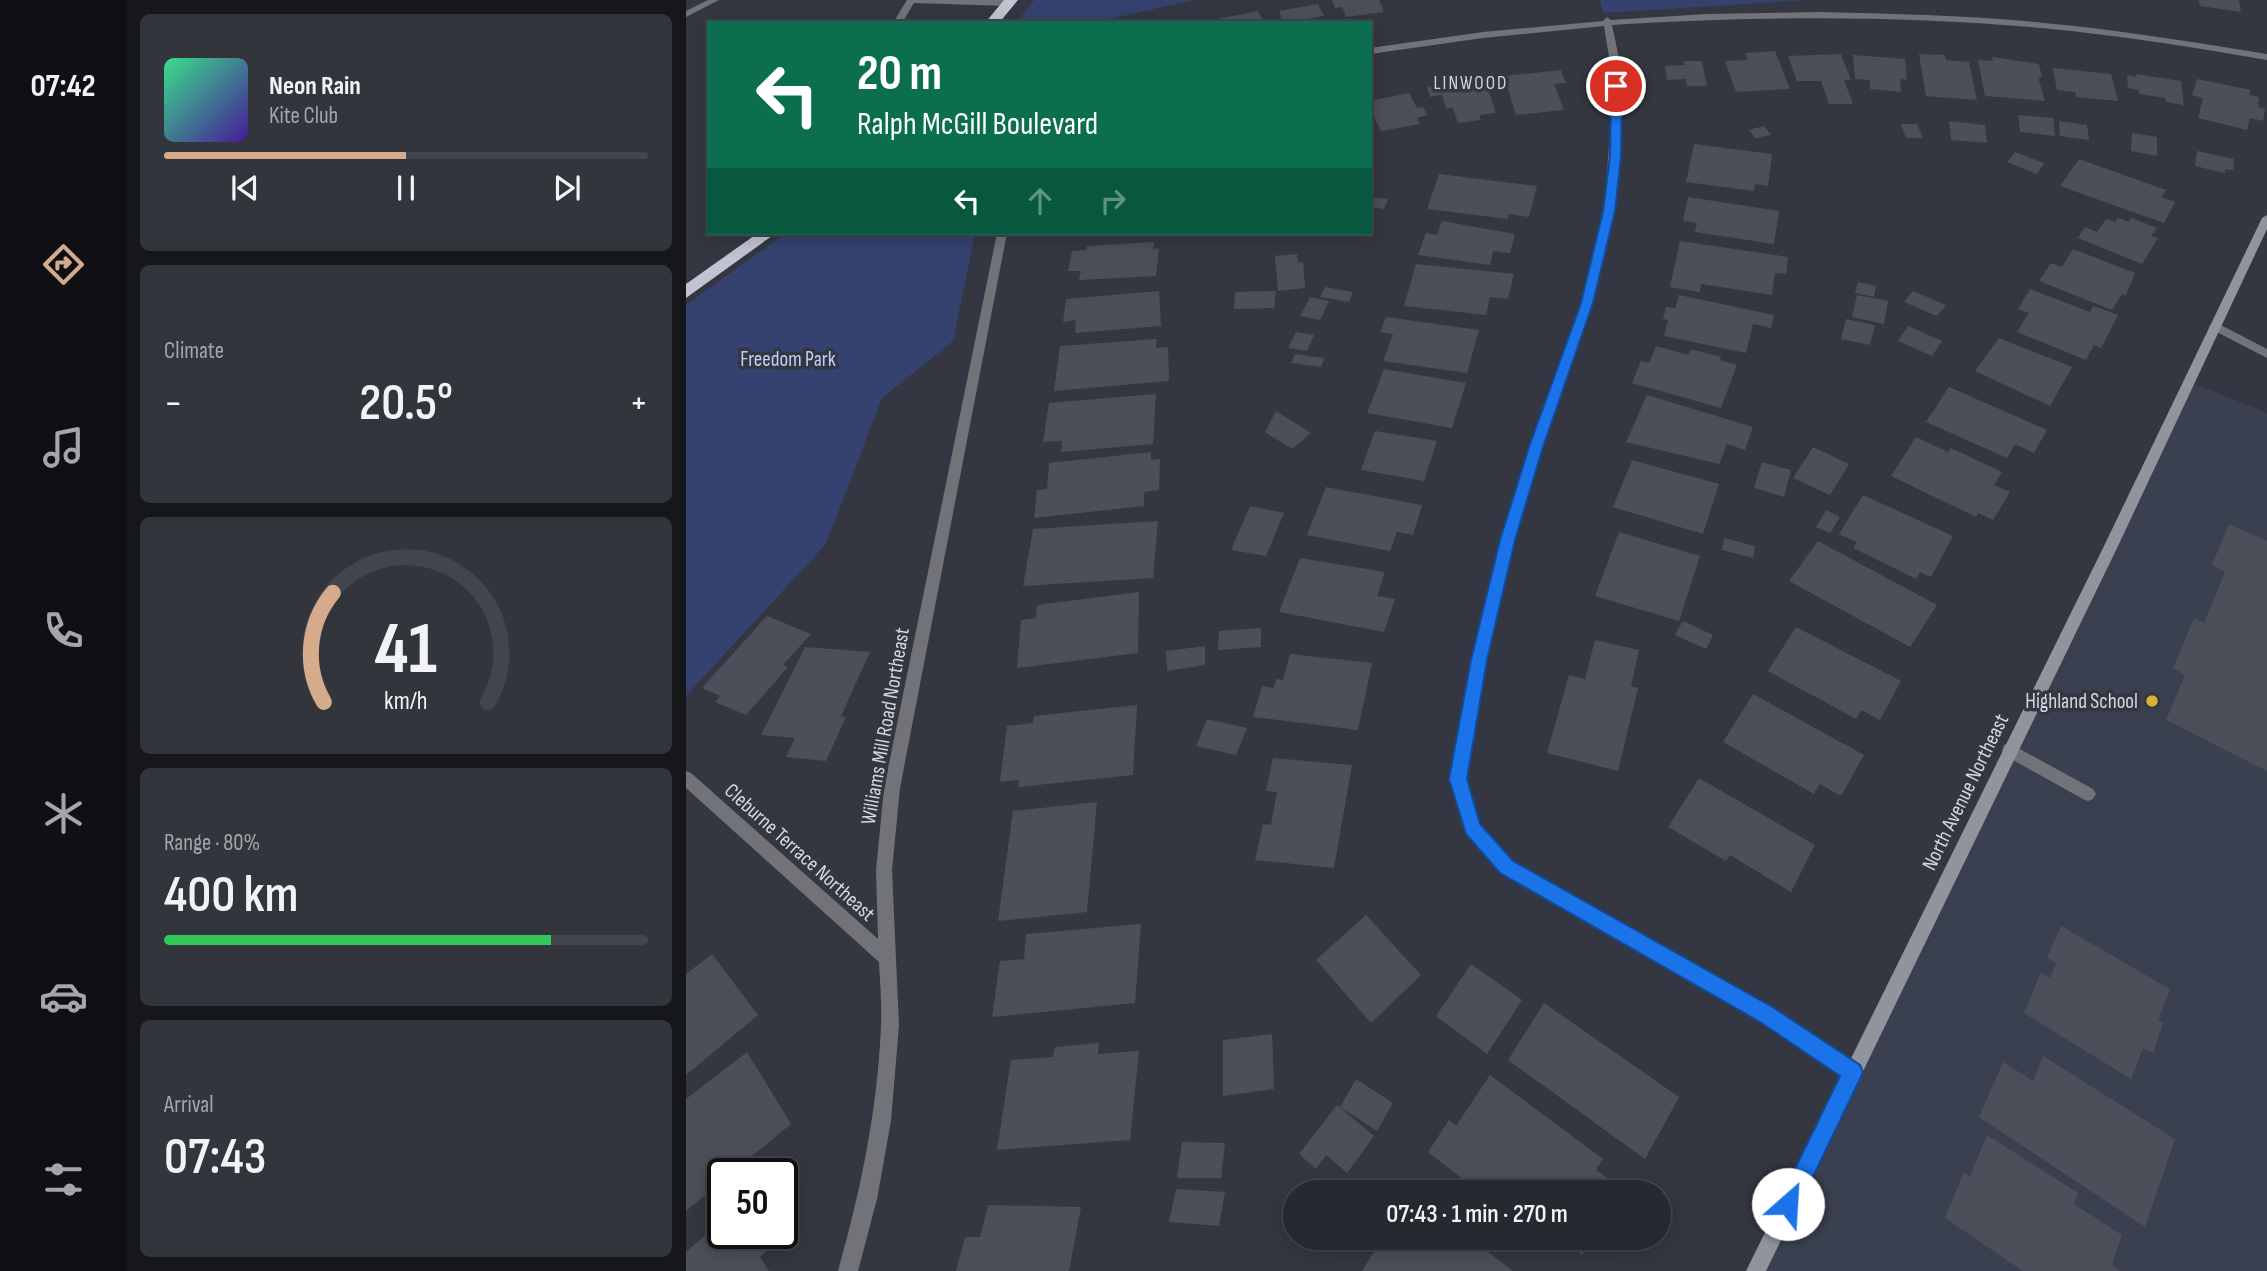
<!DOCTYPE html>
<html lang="en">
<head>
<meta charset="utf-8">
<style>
	:root { --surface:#272931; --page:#33353d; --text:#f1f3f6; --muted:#a4a6ab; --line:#43454d; --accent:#d6ab8b }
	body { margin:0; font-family:"Sofia Sans Condensed",sans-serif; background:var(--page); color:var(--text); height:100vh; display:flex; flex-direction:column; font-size:26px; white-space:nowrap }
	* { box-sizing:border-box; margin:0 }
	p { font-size:23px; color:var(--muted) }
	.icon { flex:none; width:38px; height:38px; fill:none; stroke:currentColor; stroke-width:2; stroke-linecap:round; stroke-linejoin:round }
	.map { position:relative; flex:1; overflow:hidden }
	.panel { display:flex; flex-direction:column; gap:14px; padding:14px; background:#15171b; width:560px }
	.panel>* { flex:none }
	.guide { position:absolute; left:21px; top:21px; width:665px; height:214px; border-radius:0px; box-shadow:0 4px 18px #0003,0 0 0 2px var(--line); background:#0b6e4f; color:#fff; overflow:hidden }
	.speed { position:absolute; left:21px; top:1158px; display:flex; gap:14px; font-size:35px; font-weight:700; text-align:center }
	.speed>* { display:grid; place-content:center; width:91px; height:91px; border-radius:50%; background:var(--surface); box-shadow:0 4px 18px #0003,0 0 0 2px var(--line); line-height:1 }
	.speed .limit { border:4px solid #111; border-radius:10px; background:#fff; color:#111 }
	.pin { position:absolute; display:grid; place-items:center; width:60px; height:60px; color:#fff; margin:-30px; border:4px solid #fff; border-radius:50%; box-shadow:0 2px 7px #0007 }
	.me { position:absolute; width:77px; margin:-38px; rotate:26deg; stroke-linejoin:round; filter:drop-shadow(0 0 5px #0008) }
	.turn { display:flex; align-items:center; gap:24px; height:147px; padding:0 35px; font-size:32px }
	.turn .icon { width:91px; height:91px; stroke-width:2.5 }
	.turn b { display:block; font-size:49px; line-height:60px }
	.lanes { display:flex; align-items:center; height:66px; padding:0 35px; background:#0003; justify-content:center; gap:35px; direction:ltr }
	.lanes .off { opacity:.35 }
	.big { font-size:52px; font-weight:600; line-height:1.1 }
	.panel .card { flex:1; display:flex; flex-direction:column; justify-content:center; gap:10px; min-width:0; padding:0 24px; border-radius:10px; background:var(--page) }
	.panel .dial { align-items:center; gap:0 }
	.dial svg { height:182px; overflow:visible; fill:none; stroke:var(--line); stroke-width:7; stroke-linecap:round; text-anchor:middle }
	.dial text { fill:var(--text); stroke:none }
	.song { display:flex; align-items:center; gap:21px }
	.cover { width:84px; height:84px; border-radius:10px; background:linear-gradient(135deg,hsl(150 70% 55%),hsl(260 70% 35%)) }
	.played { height:7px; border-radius:4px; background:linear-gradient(90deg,var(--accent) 50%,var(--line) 50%) }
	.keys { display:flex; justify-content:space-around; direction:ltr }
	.heat { display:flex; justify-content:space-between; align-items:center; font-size:38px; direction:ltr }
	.charge { height:10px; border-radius:5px; background:linear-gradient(90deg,#34c759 80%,var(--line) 0) }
	.trip { position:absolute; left:597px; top:1180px; width:388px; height:70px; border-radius:35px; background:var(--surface); box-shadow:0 4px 18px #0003,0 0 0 2px var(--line); font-weight:600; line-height:70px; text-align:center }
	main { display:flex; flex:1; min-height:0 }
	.dock { display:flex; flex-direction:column; width:126px; justify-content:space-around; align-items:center; background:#101014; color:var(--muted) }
	.dock .icon { width:49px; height:49px }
	.dock .current { color:var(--accent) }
	.dock b { font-size:32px; color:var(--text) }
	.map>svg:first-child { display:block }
	.built { fill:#3a404f }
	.green { fill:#35426f }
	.building { fill:#4b4f59 }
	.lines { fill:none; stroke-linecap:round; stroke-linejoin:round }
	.lane { fill:#717378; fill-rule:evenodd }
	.street { fill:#717378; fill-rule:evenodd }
	.secondary { fill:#91949c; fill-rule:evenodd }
	.highway { fill:#bfc4d0; fill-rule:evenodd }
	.route { fill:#1a73e8; stroke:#114b97; stroke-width:2 }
	.poi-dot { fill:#dcb233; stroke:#343741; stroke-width:2.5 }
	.labels { text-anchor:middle; stroke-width:7; stroke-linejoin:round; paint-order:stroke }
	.far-neighbourhood-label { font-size:19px; letter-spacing:2px; fill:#cfd4e1; stroke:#343741 }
	.park-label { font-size:21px; fill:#c0cffa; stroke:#343741 }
	.poi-label { font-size:21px; fill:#d4d7dd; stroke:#343741; text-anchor:end }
	.street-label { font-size:21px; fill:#d4d7dd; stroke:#343741 }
</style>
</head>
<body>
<main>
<nav class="dock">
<b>07:42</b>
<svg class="icon current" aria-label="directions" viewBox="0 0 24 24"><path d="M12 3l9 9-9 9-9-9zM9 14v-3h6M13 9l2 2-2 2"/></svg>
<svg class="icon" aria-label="music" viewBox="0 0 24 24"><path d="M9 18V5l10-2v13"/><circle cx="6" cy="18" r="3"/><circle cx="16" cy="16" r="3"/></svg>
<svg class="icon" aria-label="phone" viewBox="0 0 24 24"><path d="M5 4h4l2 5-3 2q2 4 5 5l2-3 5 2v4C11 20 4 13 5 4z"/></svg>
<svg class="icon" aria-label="climate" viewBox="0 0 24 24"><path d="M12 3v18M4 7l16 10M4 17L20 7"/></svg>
<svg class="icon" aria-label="car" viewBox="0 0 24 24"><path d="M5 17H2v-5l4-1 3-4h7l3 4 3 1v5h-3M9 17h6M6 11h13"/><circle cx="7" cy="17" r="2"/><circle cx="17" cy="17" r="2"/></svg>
<svg class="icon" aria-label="filters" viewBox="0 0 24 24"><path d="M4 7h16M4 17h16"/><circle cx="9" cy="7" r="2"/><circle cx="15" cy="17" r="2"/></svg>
</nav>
<section class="panel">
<div class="card">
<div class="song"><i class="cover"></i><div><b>Neon Rain</b><p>Kite Club</p></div></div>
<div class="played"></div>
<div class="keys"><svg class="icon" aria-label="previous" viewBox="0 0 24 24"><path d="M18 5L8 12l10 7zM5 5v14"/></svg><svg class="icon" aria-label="pause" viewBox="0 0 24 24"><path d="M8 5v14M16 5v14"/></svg><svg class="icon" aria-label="next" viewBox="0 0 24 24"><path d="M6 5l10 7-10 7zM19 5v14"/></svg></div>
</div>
<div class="card"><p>Climate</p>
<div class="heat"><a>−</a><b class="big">20.5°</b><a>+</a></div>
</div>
<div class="card dial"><svg viewBox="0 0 100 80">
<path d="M14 69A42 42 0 1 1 86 69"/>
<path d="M14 69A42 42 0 0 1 18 21" stroke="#d6ab8b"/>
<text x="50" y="56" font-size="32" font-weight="700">41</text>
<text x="50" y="72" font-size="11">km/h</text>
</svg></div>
<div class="card"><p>Range · 80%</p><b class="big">400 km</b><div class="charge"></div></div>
<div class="card"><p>Arrival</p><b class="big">07:43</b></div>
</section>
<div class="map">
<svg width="1581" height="1271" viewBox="0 0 1581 1271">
	<rect width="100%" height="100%" fill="#343741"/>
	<path class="built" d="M 1506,383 L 1581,413 L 1581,1271 L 1063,1271 Z"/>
	<path class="green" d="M 348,0 L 508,0 L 406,23 L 330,23 Z
		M 914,0 L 1122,0 L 917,13 Z
		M 100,233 L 289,233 L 267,341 L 196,398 L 140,544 L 0,696 L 0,305 Z"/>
	<path class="building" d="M 646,0 L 693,0 L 698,12 L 660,17 L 656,7 L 649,8 Z
		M 1513,0 L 1553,0 L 1555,12 L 1514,6 Z
		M 632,4 L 638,16 L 598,23 L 593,11 Z
		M 572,11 L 578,23 L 533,23 L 531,19 Z
		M 1089,51 L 1104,89 L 1050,92 L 1039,61 L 1062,60 L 1059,53 Z
		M 1155,54 L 1165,80 L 1158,80 L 1167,104 L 1143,104 L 1135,81 L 1111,81 L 1102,56 Z
		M 1233,54 L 1259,55 L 1260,60 L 1283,62 L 1291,100 L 1240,96 Z
		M 1167,55 L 1219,59 L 1221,80 L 1214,79 L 1215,92 L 1184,89 L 1184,80 L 1169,79 Z
		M 1306,57 L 1353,64 L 1356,77 L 1352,77 L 1359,101 L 1299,96 L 1292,60 L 1307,61 Z
		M 998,61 L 1016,61 L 1021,86 L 1001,86 L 1000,79 L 981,80 L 979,66 L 999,65 Z
		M 1367,68 L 1425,74 L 1432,101 L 1390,97 L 1389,92 L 1371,90 Z
		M 875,70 L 880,83 L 868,84 L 878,110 L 830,115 L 818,76 Z
		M 1450,74 L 1495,81 L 1498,105 L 1480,102 L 1479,98 L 1453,94 L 1453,90 L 1442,88 L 1441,75 L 1451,77 Z
		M 1511,79 L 1565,90 L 1563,95 L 1573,97 L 1572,107 L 1579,109 L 1577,121 L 1564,118 L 1561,130 L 1512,118 L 1517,98 L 1506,95 Z
		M 799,81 L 810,113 L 793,115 L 795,120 L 772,123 L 767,108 L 760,108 L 756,95 L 744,97 L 741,87 Z
		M 723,93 L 731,108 L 737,107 L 741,115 L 731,118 L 734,124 L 695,131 L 684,109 L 684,101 Z
		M 1332,115 L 1367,118 L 1369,136 L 1334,132 Z
		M 1263,121 L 1299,125 L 1301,143 L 1265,140 Z
		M 1373,121 L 1401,125 L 1403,140 L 1374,136 Z
		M 1215,124 L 1231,124 L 1237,138 L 1220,138 Z
		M 1078,126 L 1085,135 L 1069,138 L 1063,130 Z
		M 1446,133 L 1471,137 L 1471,156 L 1445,151 Z
		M 1008,144 L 1086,154 L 1082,186 L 1069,184 L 1068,191 L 1000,182 Z
		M 1511,151 L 1548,159 L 1547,170 L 1539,169 L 1539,173 L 1509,166 Z
		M 1329,152 L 1358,163 L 1351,174 L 1321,162 Z
		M 1393,159 L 1480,190 L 1475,197 L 1489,202 L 1478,223 L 1374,186 Z
		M 753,174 L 851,186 L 843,217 L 823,214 L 822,219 L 741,209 Z
		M 684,197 L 702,199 L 698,209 L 684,207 Z
		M 1002,197 L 1093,211 L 1088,244 L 1009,232 L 1011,223 L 997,221 Z
		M 1432,218 L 1443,222 L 1445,218 L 1471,228 L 1465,236 L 1472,238 L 1456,264 L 1392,238 L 1399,227 L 1411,232 L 1420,219 L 1429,222 Z
		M 756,221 L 829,234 L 824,253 L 807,251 L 804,265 L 732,255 L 740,233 L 751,235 Z
		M 461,233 L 491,233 L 490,237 L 460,236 Z
		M 994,241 L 1102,257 L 1100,274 L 1089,273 L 1086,295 L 1015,284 L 1014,292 L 984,287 Z
		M 468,242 L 467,249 L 473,248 L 470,276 L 393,280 L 395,271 L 382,271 L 386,251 L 400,250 L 401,246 Z
		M 1387,249 L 1449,273 L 1440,295 L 1436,294 L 1426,310 L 1353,281 L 1365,263 L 1376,267 Z
		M 611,254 L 612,263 L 617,262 L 619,288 L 592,291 L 589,256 Z
		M 730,264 L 828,274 L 822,299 L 804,297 L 800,315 L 718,306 Z
		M 1172,282 L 1190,286 L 1188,297 L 1169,293 Z
		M 639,287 L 667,292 L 663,302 L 634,297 Z
		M 1344,289 L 1404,312 L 1407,306 L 1432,315 L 1415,348 L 1408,345 L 1400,360 L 1331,332 L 1343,313 L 1332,309 Z
		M 473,291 L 475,326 L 389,333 L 390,320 L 377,322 L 380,299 Z
		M 590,291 L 588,308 L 548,309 L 549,292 Z
		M 1227,291 L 1260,305 L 1251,316 L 1218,302 Z
		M 993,295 L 1088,315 L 1085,328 L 1067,324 L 1060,353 L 978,336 L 982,320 L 977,319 L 980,307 L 989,308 Z
		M 1171,295 L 1202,301 L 1198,324 L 1166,317 Z
		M 624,297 L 643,301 L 634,320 L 614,316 Z
		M 700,317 L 793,330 L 781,373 L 697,361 L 707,334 L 694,332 Z
		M 1160,319 L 1189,325 L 1184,345 L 1155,339 Z
		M 1222,326 L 1256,341 L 1246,356 L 1212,341 Z
		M 610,332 L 628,335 L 621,351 L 602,348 Z
		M 1313,338 L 1386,367 L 1364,406 L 1289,371 Z
		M 471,339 L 470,348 L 482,347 L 483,381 L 368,391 L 374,346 Z
		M 970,346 L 1003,355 L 1005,349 L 1035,357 L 1034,360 L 1051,365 L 1035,408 L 946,383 L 955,361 L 963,363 Z
		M 609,354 L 638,358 L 635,367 L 605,363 Z
		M 698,369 L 780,383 L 766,428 L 681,413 Z
		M 1263,387 L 1361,430 L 1348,453 L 1329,444 L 1321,458 L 1240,422 Z
		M 470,394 L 467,444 L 375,452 L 376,441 L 357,442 L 363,403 Z
		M 961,395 L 1067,427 L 1059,450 L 1041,444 L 1033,464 L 940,442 Z
		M 590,411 L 625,433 L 606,449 L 579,432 Z
		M 689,431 L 751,441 L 738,481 L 675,470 Z
		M 1230,437 L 1262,452 L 1265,448 L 1316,472 L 1308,485 L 1324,492 L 1307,520 L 1292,513 L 1290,517 L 1205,476 Z
		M 1127,447 L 1163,464 L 1144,495 L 1107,478 Z
		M 465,452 L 465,460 L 474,459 L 473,490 L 458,492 L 458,506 L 348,518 L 351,490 L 361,489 L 363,463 Z
		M 946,460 L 1033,484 L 1017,534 L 927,507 Z
		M 1076,462 L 1105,470 L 1098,497 L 1068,488 Z
		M 640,487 L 736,505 L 727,535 L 711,532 L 704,551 L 621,535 Z
		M 1177,495 L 1267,536 L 1245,577 L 1234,572 L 1230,579 L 1167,548 L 1171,542 L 1153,534 Z
		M 564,506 L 598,513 L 580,556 L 545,550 Z
		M 1140,510 L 1154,517 L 1144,533 L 1130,527 Z
		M 472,521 L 467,578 L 337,586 L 347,529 Z
		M 1543,524 L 1581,541 L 1581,771 L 1480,720 L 1499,675 L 1487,668 L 1508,618 L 1518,623 L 1539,572 L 1526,565 Z
		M 933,532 L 1014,556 L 993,621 L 909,596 Z
		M 1038,538 L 1069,546 L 1067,558 L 1036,550 Z
		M 1132,541 L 1251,605 L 1224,647 L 1103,581 Z
		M 614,558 L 699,572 L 691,596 L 709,599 L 698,632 L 593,612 Z
		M 453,592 L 452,653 L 331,668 L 335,620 L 350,618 L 351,605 Z
		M 81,616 L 125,634 L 97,665 L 102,667 L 60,715 L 29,702 L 34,696 L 16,688 Z
		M 997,621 L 1027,635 L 1020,649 L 989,635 Z
		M 1110,627 L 1215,681 L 1194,720 L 1175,710 L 1170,719 L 1082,671 Z
		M 575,628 L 575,647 L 532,650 L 533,631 Z
		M 909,640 L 953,650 L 945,686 L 952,688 L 932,771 L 861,753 L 883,675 L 899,679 Z
		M 519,646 L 519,665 L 481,671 L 480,651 Z
		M 119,647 L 184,652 L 155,716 L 160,717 L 140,761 L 100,757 L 109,738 L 75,735 Z
		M 604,654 L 686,663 L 672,730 L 567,717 L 576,686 L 588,688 L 590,679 L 597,680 Z
		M 1067,694 L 1178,755 L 1155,796 L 1134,784 L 1128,794 L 1037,742 Z
		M 451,705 L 447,775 L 332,787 L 333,780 L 314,782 L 321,726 L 347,723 L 348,716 Z
		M 521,719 L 561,728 L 550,755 L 510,746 Z
		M 587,758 L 666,765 L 648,868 L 569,860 L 577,824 L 585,825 L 591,792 L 580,791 Z
		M 1013,778 L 1129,845 L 1105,892 L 1044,855 L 1040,861 L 982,827 Z
		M 411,802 L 401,912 L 312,921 L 327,811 Z
		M 680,915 L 735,975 L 685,1023 L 630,960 Z
		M 455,924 L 449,1003 L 306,1017 L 314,961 L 338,959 L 340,934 Z
		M 1375,926 L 1484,989 L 1472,1020 L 1477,1023 L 1467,1053 L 1457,1048 L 1445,1079 L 1338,1013 L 1355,972 L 1364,978 L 1370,963 L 1361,958 Z
		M 26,954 L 72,1015 L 0,1075 L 0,974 Z
		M 785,964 L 836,1000 L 801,1054 L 750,1016 Z
		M 858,1003 L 993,1097 L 959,1159 L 822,1060 Z
		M 586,1034 L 588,1089 L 537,1096 L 537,1040 Z
		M 413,1043 L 412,1054 L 453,1051 L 444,1140 L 311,1150 L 325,1060 L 367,1057 L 369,1047 Z
		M 61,1052 L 105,1124 L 44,1174 L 37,1174 L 37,1180 L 0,1211 L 0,1099 Z
		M 1357,1056 L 1489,1139 L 1459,1227 L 1293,1117 L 1317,1062 L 1347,1081 Z
		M 804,1075 L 917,1159 L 910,1170 L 934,1187 L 931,1192 L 793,1192 L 742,1152 L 763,1120 L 770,1126 Z
		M 670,1079 L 707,1103 L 691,1131 L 654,1107 Z
		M 651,1105 L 688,1136 L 661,1173 L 640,1155 L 630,1169 L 613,1154 Z
		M 1301,1135 L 1392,1193 L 1388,1204 L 1436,1235 L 1426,1265 L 1434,1271 L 1337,1271 L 1259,1218 L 1278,1172 L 1284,1176 Z
		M 496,1142 L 539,1143 L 535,1178 L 491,1178 Z
		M 490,1189 L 539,1192 L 533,1226 L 483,1222 Z
		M 302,1205 L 395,1207 L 383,1271 L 270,1271 L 279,1237 L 294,1237 Z
		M 37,1220 L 37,1234 L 94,1234 L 96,1237 L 74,1257 L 83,1271 L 0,1271 L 0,1252 Z
		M 697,1237 L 783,1237 L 827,1271 L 676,1271 Z
		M 851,1237 L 906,1237 L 896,1255 L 873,1237 L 866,1249 Z"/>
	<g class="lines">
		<path class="lane" d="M 22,0 L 33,0 L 0,17 L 0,11 Z
			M 221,0 L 322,0 L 326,3 L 322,6 L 228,3 L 216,23 L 207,23 Z
			M 1529,322 L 1581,349 L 1581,358 L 1525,329 L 1523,326 Z
			M 1323,743 L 1407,789 L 1410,794 L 1407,799 L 1402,801 L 1397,799 L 1318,755 L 1316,750 L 1318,745 Z"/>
		<path class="street" d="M 1133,12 C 1208,14 1283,15 1358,23 C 1433,30 1507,42 1581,54 L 1581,60 C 1506,47 1431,35 1355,28 C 1212,15 1070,16 926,25 L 934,63 L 936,108 L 928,211 L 907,303 L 856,447 L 829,540 L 800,660 L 780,779 L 793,824 L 827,862 L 1087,1009 L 1172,1066 L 1175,1072 L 1172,1078 L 1166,1081 L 1075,1021 L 815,872 L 780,833 L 764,779 L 786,660 L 815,540 L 844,447 L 895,303 L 918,211 L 926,108 L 924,63 L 918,26 L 797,38 L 684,54 L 684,48 L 797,32 L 917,21 L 921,17 L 925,20 L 1021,14 Z
			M 311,233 L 321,233 L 214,788 L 206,870 L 213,1025 L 205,1121 L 191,1199 L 172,1271 L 152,1271 C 175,1189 191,1112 195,1027 C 196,1006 194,983 193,962 L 0,788 L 0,771 L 5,773 L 192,939 L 190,870 L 198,788 Z"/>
		<path class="secondary" d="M 1581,215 L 1581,229 L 1432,546 L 1080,1271 L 1060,1271 L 1418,546 L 1576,218 Z"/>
		<path class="highway" d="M 318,0 L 332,0 L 313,23 L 299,23 Z
			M 72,233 L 90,233 L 0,298 L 0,284 Z"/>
	</g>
	<path class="route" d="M 930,82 L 936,86 L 935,156 L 929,211 L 907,303 L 857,447 L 829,540 L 801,660 L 781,779 L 794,824 L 827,861 L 1088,1008 L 1174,1065 L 1177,1072 L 1174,1079 L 1110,1212 L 1102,1215 L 1095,1212 L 1092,1204 L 1154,1076 L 1074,1022 L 814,873 L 780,834 L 763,779 L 785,660 L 814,540 L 843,447 L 895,303 L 917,211 L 924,156 L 925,86 Z"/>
	<circle class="poi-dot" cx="1466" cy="701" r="7"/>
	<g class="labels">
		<g class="far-neighbourhood-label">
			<text x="785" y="89">LINWOOD</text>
		</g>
		<g class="park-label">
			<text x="102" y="366">Freedom Park</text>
		</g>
		<g class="poi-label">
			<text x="1452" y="708">Highland School</text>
		</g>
		<g class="street-label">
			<text transform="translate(199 726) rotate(-80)" y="7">Williams Mill Road Northeast</text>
			<text transform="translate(1279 792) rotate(-64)" y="7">North Avenue Northeast</text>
			<text transform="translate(114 852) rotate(42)" y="7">Cleburne Terrace Northeast</text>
		</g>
	</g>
</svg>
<div class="speed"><div class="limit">50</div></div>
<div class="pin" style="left:930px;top:86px;background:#d93025"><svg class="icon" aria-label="arrive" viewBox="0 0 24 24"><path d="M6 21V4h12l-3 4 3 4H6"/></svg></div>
<svg class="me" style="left:1102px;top:1204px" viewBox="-20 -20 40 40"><circle r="19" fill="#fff"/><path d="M0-13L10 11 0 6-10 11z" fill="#1a73e8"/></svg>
<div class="trip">07:43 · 1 min · 270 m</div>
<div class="guide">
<div class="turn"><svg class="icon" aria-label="left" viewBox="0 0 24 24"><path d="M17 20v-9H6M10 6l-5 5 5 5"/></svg><div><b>20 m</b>Ralph McGill Boulevard</div></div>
<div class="lanes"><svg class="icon" aria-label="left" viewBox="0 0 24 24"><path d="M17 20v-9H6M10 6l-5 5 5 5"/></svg><svg class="icon off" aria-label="ahead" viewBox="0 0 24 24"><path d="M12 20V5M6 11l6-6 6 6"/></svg><svg class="icon off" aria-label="right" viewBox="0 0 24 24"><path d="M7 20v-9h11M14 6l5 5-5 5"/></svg></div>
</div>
</div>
</main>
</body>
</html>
